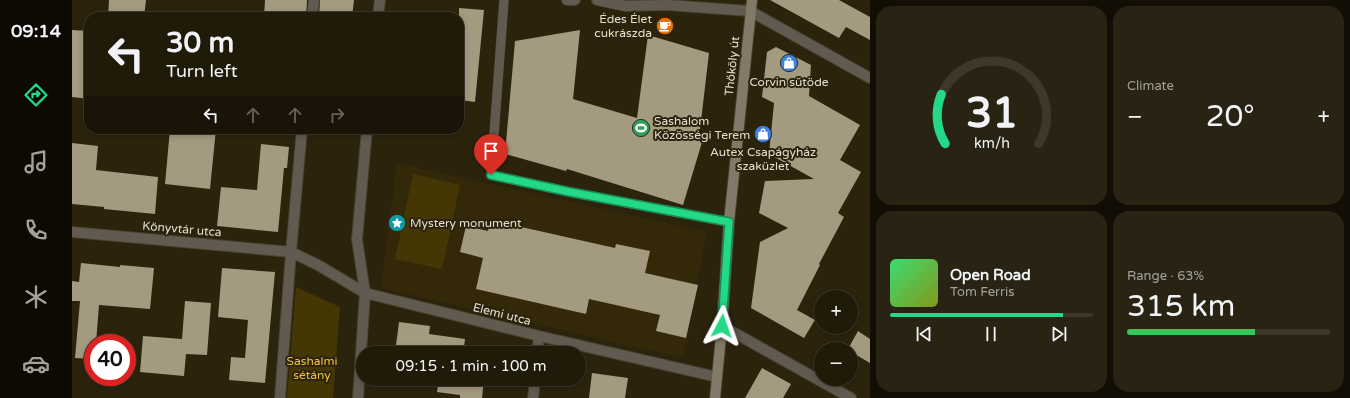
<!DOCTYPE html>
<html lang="en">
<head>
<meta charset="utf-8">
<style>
	:root { --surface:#201a09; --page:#282312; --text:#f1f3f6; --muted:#a2a19c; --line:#3d382a; --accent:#23d886 }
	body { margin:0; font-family:"Varela Round",sans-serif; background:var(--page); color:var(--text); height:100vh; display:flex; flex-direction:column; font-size:15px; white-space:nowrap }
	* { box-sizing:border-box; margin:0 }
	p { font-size:13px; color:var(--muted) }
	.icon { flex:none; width:22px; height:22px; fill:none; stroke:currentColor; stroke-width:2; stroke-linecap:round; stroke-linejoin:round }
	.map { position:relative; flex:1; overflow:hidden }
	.sheet { display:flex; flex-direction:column; gap:6px; padding:6px; background:#120e05; width:480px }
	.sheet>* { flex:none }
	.guide { position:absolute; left:12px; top:12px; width:380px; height:122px; border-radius:16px; box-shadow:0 2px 6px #0003,0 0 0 1px var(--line); background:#201a09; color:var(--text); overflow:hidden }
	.tools { position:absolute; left:742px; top:290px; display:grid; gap:8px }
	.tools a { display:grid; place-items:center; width:44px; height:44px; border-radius:50%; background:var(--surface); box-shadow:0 2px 6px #0003,0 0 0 1px var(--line); font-size:20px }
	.speed { position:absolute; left:12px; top:334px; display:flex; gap:8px; font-size:20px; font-weight:700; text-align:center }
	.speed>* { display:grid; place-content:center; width:52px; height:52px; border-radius:50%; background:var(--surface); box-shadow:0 2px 6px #0003,0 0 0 1px var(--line); line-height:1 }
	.speed .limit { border:6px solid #d22; background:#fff; color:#111 }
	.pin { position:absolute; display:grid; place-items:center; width:34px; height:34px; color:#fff; margin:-41px -17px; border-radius:50% 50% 50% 0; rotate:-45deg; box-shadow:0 0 4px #0007 }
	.pin .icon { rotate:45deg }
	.me { position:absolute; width:44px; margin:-22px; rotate:4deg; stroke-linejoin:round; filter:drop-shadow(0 0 3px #0008) }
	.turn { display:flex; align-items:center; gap:14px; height:84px; padding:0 16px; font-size:18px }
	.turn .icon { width:52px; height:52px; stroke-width:2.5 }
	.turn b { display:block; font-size:28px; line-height:34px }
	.lanes { display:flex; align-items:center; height:38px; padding:0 16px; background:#0003; justify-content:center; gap:20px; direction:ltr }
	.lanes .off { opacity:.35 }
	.big { font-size:30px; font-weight:600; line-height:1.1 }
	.sheet .card { flex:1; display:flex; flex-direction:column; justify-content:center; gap:6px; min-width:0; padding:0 14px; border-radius:16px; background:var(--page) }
	.sheet .dial { align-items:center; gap:0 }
	.dial svg { height:104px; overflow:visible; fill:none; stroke:var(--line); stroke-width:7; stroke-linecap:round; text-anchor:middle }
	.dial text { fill:var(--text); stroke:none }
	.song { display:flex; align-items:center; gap:12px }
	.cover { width:48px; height:48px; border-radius:6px; background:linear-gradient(135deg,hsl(140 70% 55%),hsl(70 70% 35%)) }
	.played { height:4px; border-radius:2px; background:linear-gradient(90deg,var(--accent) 85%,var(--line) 85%) }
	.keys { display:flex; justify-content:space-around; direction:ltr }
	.heat { display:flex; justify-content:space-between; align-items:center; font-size:22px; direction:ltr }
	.charge { height:6px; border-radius:3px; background:linear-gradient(90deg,#34c759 63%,var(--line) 0) }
	.sheet .tiles { flex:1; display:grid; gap:6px; grid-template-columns:repeat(2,1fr) }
	.trip { position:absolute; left:284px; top:346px; width:230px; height:40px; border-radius:20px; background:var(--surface); box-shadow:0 2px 6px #0003,0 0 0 1px var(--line); font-weight:600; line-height:40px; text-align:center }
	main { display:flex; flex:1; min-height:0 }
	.dock { display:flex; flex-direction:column; width:72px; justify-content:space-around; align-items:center; background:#0d0a04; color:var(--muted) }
	.dock .icon { width:28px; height:28px }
	.dock .on { color:var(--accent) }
	.dock b { font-size:18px; color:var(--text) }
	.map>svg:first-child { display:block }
	.built { fill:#332909 }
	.green { fill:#453606 }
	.building { fill:#a49a80 }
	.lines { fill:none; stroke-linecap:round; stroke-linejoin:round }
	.lane-casing { stroke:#48412b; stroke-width:10 }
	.street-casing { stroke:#48412b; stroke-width:12 }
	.secondary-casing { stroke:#48412b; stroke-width:12 }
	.lane { stroke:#605a50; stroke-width:9 }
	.street { stroke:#605a50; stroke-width:10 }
	.secondary { stroke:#827969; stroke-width:10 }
	.route-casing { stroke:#178c57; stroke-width:10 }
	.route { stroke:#23d886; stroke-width:7 }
	.labels { text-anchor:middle; stroke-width:4; stroke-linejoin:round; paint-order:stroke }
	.poi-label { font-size:12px; fill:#e2ddcf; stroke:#2b230c }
	.street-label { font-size:12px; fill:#e2ddcf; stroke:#2b230c }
	.park-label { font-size:12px; fill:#edc135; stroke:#2b230c }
</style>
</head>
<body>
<main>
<nav class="dock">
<b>09:14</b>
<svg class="icon on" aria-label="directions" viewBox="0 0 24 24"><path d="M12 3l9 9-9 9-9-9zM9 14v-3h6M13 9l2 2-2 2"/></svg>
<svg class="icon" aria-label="music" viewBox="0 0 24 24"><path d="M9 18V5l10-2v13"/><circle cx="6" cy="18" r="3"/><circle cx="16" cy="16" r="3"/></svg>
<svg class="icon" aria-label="phone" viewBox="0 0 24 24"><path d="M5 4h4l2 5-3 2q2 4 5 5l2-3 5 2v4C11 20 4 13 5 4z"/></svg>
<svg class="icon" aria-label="climate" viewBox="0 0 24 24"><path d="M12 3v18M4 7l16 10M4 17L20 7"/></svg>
<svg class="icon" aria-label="car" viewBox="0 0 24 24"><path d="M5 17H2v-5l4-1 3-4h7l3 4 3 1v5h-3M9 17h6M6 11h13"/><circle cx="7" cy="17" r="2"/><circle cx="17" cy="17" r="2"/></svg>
</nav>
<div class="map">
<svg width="798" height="398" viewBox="0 0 798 398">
	<rect width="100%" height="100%" fill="#2b230c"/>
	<path class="built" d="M 325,163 L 635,232 L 611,358 L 309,288 Z"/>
	<path class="green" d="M 341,174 L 388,185 L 370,269 L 323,259 Z
		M 224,287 L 268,307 L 261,398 L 215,398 Z"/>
	<path class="building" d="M 37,0 L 74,0 L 72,17 L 36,17 Z
		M 193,0 L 235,0 L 234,17 L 192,17 Z
		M 248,0 L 282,0 L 280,17 L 247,17 Z
		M 698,0 L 767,0 L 798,17 L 798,40 L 774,27 L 767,38 Z
		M 387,8 L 412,10 L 403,102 L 387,100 Z
		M 0,30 L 17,31 L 17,99 L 0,97 Z
		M 508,30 L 501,99 L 565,118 L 576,35 L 637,53 L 627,138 L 631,139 L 611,205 L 495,169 L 494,171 L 433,154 L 443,41 Z
		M 704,47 L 739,65 L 737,96 L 788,125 L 768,160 L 789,172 L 766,213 L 772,217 L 747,264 L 748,265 L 725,310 L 743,320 L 732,338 L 679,308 L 688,242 L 716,228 L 687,213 L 693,181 L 742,179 L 697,154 L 702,103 L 690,97 L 695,52 Z
		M 98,129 L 144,129 L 138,189 L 93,184 Z
		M 0,143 L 26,146 L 24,170 L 86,177 L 83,214 L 32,209 L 32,207 L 0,204 Z
		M 189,144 L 217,147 L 215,168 L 212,168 L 206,232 L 145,226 L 149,187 L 185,190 Z
		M 418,220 L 543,248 L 544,244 L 578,251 L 573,273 L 626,285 L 614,338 L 584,331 L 588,315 L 517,299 L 514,314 L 404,289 L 411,258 L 388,252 L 394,226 L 416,231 Z
		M 9,263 L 48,267 L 48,265 L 82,268 L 78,309 L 27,305 L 24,343 L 21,343 L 21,359 L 3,358 L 8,301 L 0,301 L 0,281 L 7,282 Z
		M 150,268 L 203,272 L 193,383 L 157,380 L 159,357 L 173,358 L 176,320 L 146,317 Z
		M 113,301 L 139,303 L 135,355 L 114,354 L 112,376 L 68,372 L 71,336 L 110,339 Z
		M 327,322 L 358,326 L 357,334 L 393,339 L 392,347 L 437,353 L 323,353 Z
		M 786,331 L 798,339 L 798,363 L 779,352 L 779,349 L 776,349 Z
		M 690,368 L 719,384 L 711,398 L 673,398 Z
		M 520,373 L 556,378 L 553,398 L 517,398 Z
		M 367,379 L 412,379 L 410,398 L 388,398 L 388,395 L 365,392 Z"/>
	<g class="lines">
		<defs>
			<path id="lane" d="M 432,0 L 419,175 L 497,192 L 657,222"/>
			<path id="street" d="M 495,0 L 503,0
				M 525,0 L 553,6 L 595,5 L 678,11 L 798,78
				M 240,17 L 242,0
				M 306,17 L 308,0
				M 0,232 L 219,252 L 246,265 L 293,293 L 467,336 L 645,377
				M 650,326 L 779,398
				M 465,353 L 467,336
				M 208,398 L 219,252 L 230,129
				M 286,398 L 293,293 L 285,239 L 295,129
				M 461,398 L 463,379"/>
			<path id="secondary" d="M 643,398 L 650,326 L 657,222 L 680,0"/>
		</defs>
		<use href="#lane" class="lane-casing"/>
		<use href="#street" class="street-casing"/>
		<use href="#secondary" class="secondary-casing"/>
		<use href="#lane" class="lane"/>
		<use href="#street" class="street"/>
		<use href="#secondary" class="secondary"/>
	</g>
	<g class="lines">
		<defs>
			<path id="route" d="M 419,175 L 498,192 L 657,222 L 650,326"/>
		</defs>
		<use href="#route" class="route-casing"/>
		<use href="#route" class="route"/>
	</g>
	<defs>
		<symbol id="cafe-disc" viewBox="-11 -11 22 22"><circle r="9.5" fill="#e8710a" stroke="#2b230c"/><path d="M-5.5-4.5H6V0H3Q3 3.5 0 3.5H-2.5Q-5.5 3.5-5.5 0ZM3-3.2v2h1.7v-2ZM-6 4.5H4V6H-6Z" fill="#fff"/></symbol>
		<symbol id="shop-disc" viewBox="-11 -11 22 22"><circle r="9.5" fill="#3f7fe0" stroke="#2b230c"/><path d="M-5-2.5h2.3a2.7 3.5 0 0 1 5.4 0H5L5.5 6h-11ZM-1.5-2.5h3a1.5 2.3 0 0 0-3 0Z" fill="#fff"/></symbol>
		<symbol id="stadium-disc" viewBox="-11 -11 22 22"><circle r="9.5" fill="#2e9e5b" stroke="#2b230c"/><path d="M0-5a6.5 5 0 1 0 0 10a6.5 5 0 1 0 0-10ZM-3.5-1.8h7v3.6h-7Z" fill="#fff"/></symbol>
		<symbol id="sight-disc" viewBox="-11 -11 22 22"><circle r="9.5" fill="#0f9aa8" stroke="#2b230c"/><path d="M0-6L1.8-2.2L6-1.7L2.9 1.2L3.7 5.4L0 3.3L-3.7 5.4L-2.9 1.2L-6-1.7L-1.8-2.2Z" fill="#fff"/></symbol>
	</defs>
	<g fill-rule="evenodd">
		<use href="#cafe-disc" x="583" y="16" width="20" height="20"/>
		<use href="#shop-disc" x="707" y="53" width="20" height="20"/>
		<use href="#stadium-disc" x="559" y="118" width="20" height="20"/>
		<use href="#shop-disc" x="681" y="124" width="20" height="20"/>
		<use href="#sight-disc" x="315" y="213" width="20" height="20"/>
	</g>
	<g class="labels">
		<g class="poi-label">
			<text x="580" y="23" text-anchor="end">Édes Élet<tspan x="580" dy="14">cukrászda</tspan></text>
			<text x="717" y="86">Corvin sütöde</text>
			<text x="582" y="125" text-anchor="start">Sashalom<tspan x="582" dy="14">Közösségi Terem</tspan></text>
			<text x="691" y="156">Autex Csapágyház<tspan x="691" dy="14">szaküzlet</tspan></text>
			<text x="338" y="227" text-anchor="start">Mystery monument</text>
		</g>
		<g class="street-label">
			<text transform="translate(660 66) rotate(-84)" y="4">Thököly út</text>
			<text transform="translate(110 229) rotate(5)" y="4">Könyvtár utca</text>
			<text transform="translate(430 314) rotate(14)" y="4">Elemi utca</text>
		</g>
		<g class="park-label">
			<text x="240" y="365">Sashalmi<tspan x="240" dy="14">sétány</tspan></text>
		</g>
	</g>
</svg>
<div class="tools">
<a>+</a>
<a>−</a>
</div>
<div class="speed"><div class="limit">40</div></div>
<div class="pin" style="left:419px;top:175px;background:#d93025"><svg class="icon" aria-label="arrive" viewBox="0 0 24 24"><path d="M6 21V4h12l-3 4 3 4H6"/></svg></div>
<svg class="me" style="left:650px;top:326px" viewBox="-20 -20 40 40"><path d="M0-17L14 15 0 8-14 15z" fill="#23d886" stroke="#fff" stroke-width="4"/></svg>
<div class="trip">09:15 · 1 min · 100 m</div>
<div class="guide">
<div class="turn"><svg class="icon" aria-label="left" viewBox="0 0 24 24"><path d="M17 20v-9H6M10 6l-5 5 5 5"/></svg><div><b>30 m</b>Turn left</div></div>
<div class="lanes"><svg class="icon" aria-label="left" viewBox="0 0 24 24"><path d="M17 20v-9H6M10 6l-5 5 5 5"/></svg><svg class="icon off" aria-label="ahead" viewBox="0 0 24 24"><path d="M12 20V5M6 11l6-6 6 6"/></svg><svg class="icon off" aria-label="ahead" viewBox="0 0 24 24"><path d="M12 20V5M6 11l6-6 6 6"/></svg><svg class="icon off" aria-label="right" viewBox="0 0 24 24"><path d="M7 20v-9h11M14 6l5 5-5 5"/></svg></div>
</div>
</div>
<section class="sheet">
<div class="tiles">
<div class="card dial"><svg viewBox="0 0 100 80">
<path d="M14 69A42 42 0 1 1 86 69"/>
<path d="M14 69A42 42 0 0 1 11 31" stroke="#23d886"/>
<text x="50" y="56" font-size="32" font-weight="700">31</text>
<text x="50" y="72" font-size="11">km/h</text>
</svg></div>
<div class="card"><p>Climate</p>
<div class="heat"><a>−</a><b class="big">20°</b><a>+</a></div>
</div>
<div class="card">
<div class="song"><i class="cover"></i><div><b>Open Road</b><p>Tom Ferris</p></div></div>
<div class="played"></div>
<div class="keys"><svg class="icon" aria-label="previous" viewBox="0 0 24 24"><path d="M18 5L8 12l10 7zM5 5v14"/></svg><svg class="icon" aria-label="pause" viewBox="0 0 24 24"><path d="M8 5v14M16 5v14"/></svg><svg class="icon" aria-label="next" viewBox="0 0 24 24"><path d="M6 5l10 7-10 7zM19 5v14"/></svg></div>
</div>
<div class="card"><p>Range · 63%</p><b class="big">315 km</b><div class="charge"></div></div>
</div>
</section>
</main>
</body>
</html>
